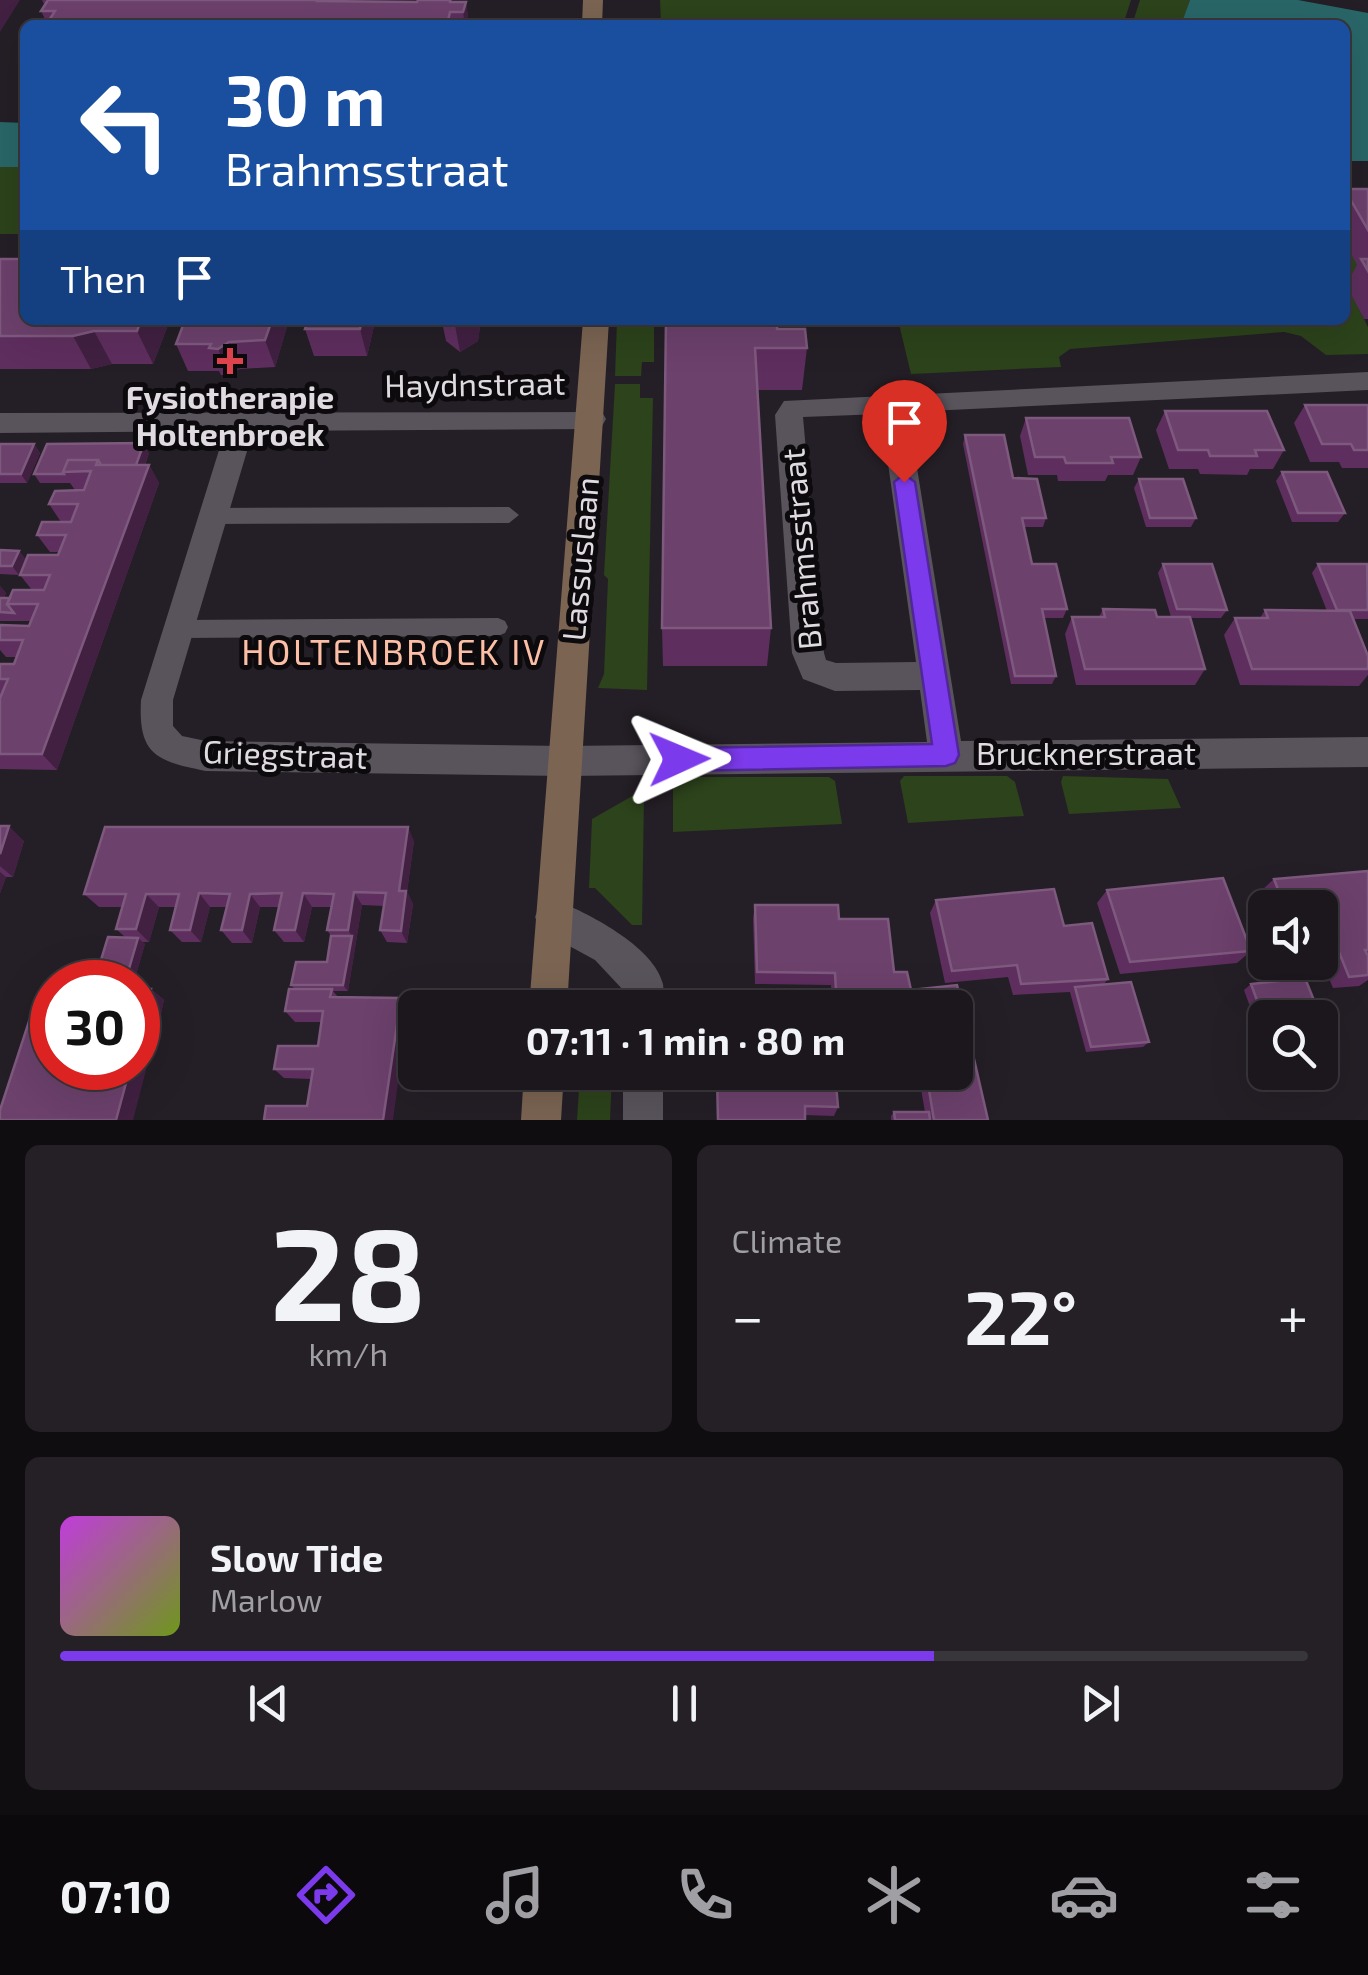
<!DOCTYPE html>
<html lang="en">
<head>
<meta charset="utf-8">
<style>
	:root { --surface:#1b171c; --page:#242025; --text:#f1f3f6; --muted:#a09fa3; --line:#39363b; --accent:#7c3aed }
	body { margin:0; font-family:"Exo 2",sans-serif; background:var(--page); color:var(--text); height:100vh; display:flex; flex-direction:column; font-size:38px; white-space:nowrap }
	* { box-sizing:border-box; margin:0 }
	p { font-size:32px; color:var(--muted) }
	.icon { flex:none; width:55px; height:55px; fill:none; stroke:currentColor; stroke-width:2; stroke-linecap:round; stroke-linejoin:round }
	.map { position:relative; height:1120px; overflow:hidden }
	.sheet { display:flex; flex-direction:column; gap:25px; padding:25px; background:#0f0d0f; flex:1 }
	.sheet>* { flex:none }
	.top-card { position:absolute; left:20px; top:20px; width:1330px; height:305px; border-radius:15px; box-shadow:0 10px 40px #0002,0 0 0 2px var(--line); background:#1a4fa0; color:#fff; overflow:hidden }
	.controls { position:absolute; left:1248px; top:890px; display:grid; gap:20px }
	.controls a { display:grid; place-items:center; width:90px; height:90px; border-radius:15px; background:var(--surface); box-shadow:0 10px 40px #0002,0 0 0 2px var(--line); font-size:50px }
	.speed { position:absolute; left:30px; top:960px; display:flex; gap:20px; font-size:50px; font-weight:700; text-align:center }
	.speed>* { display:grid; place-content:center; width:130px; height:130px; border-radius:50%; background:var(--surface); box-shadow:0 10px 40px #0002,0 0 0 2px var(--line); line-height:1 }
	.speed .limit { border:15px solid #d22; background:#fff; color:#111 }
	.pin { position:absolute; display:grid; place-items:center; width:85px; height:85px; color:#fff; margin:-102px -42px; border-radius:50% 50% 50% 0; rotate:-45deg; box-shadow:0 0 10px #0007 }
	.pin .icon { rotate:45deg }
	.me { position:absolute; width:110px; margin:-55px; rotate:89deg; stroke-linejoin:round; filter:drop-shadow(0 0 8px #0008) }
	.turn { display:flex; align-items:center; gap:35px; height:210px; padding:0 40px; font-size:45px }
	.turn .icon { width:130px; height:130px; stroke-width:2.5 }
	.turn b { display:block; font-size:70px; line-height:85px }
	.then { display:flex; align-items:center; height:95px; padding:0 40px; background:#0003; gap:20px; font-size:38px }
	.big { font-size:75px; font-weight:700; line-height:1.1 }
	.sheet .widget { flex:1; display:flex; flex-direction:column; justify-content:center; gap:15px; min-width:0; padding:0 35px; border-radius:15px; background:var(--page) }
	.sheet .dial { align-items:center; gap:0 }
	.dial b { font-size:130px; line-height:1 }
	.song { display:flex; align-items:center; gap:30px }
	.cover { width:120px; height:120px; border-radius:15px; background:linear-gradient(135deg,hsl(290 70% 55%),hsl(80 70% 35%)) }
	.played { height:10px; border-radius:5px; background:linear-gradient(90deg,var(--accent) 70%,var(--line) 70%) }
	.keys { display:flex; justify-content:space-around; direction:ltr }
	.heat { display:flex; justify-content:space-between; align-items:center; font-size:55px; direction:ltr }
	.sheet .tiles { flex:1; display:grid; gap:25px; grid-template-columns:1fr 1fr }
	.widget:last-child { grid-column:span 2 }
	.trip { position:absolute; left:398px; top:990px; width:575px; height:100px; border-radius:15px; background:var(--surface); box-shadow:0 10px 40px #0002,0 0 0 2px var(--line); font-weight:700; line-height:100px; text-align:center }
	.tab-bar { display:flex; height:160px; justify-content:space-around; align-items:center; background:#0b090b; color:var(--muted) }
	.tab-bar .icon { width:70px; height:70px }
	.tab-bar .selected { color:var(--accent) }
	.tab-bar b { font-size:45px; color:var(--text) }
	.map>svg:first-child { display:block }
	.green { fill:#2c431b }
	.water { fill:#296668 }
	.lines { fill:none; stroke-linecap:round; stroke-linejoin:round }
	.lane { fill:#59545c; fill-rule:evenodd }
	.street { fill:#59545c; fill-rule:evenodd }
	.secondary { fill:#7b6452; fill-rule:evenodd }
	.wall { fill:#5e2e5e }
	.shaded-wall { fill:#412042 }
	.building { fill:#6c416c; stroke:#7e597e; stroke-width:2.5 }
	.route { fill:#7c3aed; stroke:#51269a; stroke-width:2.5 }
	.health-dot { fill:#e0444e; stroke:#0c0a0d; stroke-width:4 }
	.labels { text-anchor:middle; stroke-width:10; stroke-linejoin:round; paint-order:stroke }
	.street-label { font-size:32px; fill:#dfdbe0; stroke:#0c0a0d }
	.poi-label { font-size:32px; font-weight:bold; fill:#dfdbe0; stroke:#0c0a0d }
	.neighbourhood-label { font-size:35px; letter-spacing:2.5px; fill:#fdbea6; stroke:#0c0a0d }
</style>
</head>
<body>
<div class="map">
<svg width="1368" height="1120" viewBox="0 0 1368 1120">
	<rect width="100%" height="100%" fill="#241f26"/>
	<path class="green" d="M 660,0 L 1131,0 L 1123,25 L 661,25 Z
		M 1140,0 L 1190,0 L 1184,18 C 1163,17 1151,25 1132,25 Z
		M 0,167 L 25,167 L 25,234 L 0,234 Z
		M 1345,243 L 1368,284 L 1347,286 L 1368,327 L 1368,354 L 1326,355 L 1301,336 L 1284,332 L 1070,349 L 1059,357 L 1061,367 L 911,374 L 898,320 L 1345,320 Z
		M 617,320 L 654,320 L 654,362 L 642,362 L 641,376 L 615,376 Z
		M 615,384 L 640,384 L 640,398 L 653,398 L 647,690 L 598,688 L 604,674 L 608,579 L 604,575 Z
		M 904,776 L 1007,776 L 1015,782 L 1024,816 L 908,823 L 900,781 Z
		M 1063,776 L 1168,779 L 1181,808 L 1069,814 L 1061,782 Z
		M 673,777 L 829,777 L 835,781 L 842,824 L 673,832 Z
		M 634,795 L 644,795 L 642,925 L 632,925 L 595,888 L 589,888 L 592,819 Z
		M 580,1073 L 612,1073 L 610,1120 L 577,1120 Z"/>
	<path class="water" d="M 1190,0 L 1298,0 L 1368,13 L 1368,161 L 1345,161 L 1345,25 L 1181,25 Z
		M 0,122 L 25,123 L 25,167 L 0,167 Z"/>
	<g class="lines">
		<path class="lane" d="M 509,507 L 519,515 L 509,523 L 213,524 L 203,516 L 213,508 Z
			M 498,618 L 505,621 L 508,627 L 505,633 L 498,636 L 179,638 L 172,635 L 169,629 L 172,623 L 179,620 Z"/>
		<path class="street" d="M 1368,372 L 1368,390 L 908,412 L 961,741 L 1368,737 L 1368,767 L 565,776 L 206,771 C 156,761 138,755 141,700 L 225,431 L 0,433 L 0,413 L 602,412 L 606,419 L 602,426 L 592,429 L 253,431 L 173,700 L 173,726 L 182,736 L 206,741 L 565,746 L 927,742 L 920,690 L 835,691 L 803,679 L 792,653 L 775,415 L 784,401 ZM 881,414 L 916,662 L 836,663 L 826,660 L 824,653 L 803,417 Z
			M 553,899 C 586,912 654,946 663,984 C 664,991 663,1000 663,1008 L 625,1008 L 625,992 L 595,960 L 540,930 L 535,917 L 540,904 Z
			M 623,1072 L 663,1072 L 663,1120 L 623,1120 Z"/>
		<path class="secondary" d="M 583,0 L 603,0 L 602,25 L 582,25 Z
			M 583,320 L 609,320 L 567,1008 L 529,1008 Z
			M 524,1072 L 564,1072 L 561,1120 L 521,1120 Z"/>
	</g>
	<path class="wall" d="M 42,0 L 417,2 L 418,0 L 452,0 L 452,2 L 466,2 L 469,25 L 46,25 L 47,23 L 41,11 L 45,6 Z
		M 1345,189 L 1368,189 L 1368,319 L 1364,319 L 1346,285 L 1357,265 L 1345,243 Z
		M 0,259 L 25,320 L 170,320 L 153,364 L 112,364 L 91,369 L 0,369 Z
		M 185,320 L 289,320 L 275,367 L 240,369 L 229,375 L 221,375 L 219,371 L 188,371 L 176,344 Z
		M 308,320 L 481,320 L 478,341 L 460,352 L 446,341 L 442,322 L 375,322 L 367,356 L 314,356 L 305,329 Z
		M 666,320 L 777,329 L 807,348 L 802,390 L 758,390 L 771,628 L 767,666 L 663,666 L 662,628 Z
		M 1305,405 L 1368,405 L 1368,468 L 1342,468 L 1339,462 L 1310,462 L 1294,423 Z
		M 1165,411 L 1284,450 L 1273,469 L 1250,469 L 1247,475 L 1200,474 L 1198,469 L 1169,469 L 1156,430 Z
		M 1026,418 L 1141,457 L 1133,475 L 1108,475 L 1105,481 L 1058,481 L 1057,475 L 1028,475 L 1020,436 Z
		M 965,435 L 1013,478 L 1046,518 L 1043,527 L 1024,527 L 1032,564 L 1067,609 L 1063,618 L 1044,618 L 1056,676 L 1052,684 L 1011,684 L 963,444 Z
		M 0,444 L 34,444 L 40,453 L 27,483 L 0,483 Z
		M 149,453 L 145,465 L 149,465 L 159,483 L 57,770 L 0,769 L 0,664 L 14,664 L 17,657 L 6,657 L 0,650 L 0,625 L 29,626 L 31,621 L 0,621 L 0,586 L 6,593 L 4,598 L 10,598 L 32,590 L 20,575 L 58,555 L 59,552 L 50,552 L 37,535 L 61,522 L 49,504 L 75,490 L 70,483 L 40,483 L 34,474 Z
		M 1282,472 L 1345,513 L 1338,522 L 1292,522 L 1276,481 Z
		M 1139,479 L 1196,518 L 1191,527 L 1146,527 L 1134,488 Z
		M 0,550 L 19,551 L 26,560 L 19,575 L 0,574 Z
		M 1163,564 L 1227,610 L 1221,618 L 1190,618 L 1205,669 L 1195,685 L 1076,685 L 1065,634 L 1072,617 L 1099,617 L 1103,609 L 1157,617 L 1171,617 L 1158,573 Z
		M 1318,564 L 1368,566 L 1368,619 L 1353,619 L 1368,656 L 1368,675 L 1359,686 L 1240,685 L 1224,635 L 1235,618 L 1260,618 L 1265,610 L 1327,611 L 1312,573 Z
		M 0,826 L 24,841 L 13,877 L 6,877 L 0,893 Z
		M 414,841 L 407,892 L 413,904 L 407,943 L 387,942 L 380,930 L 384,906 L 362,905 L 348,991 L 333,991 L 338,997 L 408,1009 L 307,1106 L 311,1079 L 284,1078 L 274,1069 L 318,1046 L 322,1022 L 295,1022 L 285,1011 L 295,989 L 291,985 L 327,962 L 331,936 L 327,930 L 332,907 L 312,907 L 304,942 L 284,942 L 274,930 L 279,907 L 260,907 L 252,943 L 232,943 L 221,930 L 227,907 L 210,907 L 201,942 L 182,942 L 170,930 L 176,907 L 159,907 L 149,942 L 142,942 L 145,944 L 135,978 L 105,979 L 97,973 L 125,937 L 116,929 L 122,907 L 99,907 L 84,894 Z
		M 1368,871 L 1368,980 L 1359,986 L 1333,988 L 1323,964 L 1290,968 L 1288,962 L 1320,962 L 1320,908 L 1266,908 L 1260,892 L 1274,879 Z
		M 1107,890 L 1251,951 L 1237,963 L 1120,974 L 1097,903 Z
		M 936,900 L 1064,926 L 1108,979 L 1104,984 L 1149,1042 L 1143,1047 L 1086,1052 L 1070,992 L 1013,995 L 1008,977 L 945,983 L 930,913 Z
		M 755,905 L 838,905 L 839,919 L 888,919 L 894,972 L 907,972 L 911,990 L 957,985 L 988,1120 L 891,1120 L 891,1116 L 894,1112 L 925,1112 L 918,1072 L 955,1072 L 955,1008 L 832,1008 L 831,985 L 755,984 L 753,918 Z
		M 1305,978 L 1335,1053 L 1326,1059 L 1320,1059 L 1320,1018 L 1265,1018 L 1265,1048 L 1244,990 L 1251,984 Z
		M 138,989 L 151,989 L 164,1000 L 159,1022 L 138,1022 Z
		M 716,1072 L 835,1072 L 838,1107 L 834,1116 L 805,1115 L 805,1120 L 717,1120 Z"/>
	<path class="shaded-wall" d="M 0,0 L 20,0 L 0,32 Z
		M 466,2 L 469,25 L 465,25 L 463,12 Z
		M 141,320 L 170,320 L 153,364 L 137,331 Z
		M 272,320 L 289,320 L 275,367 L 265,340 Z
		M 362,320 L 375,320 L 375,322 L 367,356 L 360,329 Z
		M 463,320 L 481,320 L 478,341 L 460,352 L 455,325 Z
		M 94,331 L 112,364 L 91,369 L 73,336 Z
		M 229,342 L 240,369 L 229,375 L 218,349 Z
		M 144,443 L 149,453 L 138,483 L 133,474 Z
		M 34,444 L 40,453 L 27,483 L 21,474 Z
		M 149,465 L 159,483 L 57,770 L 42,754 Z
		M 19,551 L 26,560 L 19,575 L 12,566 Z
		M 0,586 L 6,593 L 0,606 Z
		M 9,826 L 24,841 L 13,877 L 0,866 L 0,854 Z
		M 408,827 L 414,841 L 407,892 L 413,904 L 407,943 L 401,931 L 399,891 Z
		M 0,872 L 6,877 L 0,893 Z
		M 354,892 L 362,905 L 348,991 L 343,985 L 352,936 L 348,930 Z
		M 199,893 L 210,907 L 201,942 L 190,930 Z
		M 303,893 L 312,907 L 304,942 L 295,930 Z
		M 146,894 L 159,907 L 149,942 L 136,929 Z
		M 250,894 L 260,907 L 252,943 L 242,930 Z
		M 138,938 L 145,944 L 135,978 L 128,972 Z
		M 151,989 L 164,1000 L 159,1022 L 145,1011 Z
		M 401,998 L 408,1009 L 393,1120 L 383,1120 Z
		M 138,1046 L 150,1055 L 133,1120 L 116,1120 L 130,1068 L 138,1068 Z"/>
	<path class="building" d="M 48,0 L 319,0 L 318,1 L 417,2 L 418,0 L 450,0 L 450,2 L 466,2 L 463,12 L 450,12 L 447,25 L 46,25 L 55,11 L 41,11 Z
		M 1345,189 L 1368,189 L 1368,230 L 1345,190 Z
		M 0,259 L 25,259 L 25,320 L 141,320 L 137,331 L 94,331 L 73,336 L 0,336 Z
		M 1361,259 L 1368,259 L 1368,271 Z
		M 185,320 L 272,320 L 265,340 L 229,342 L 218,349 L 209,348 L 211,344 L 176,344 Z
		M 308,320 L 362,320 L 360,329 L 305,329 Z
		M 448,320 L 463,320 L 455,325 Z
		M 666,320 L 777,320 L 777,329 L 805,329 L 807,348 L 755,348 L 771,628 L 662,628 Z
		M 1305,405 L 1368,405 L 1368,450 L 1354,450 L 1351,444 L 1322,444 Z
		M 1165,411 L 1267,411 L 1284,450 L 1255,450 L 1257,456 L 1210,456 L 1208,450 L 1178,450 Z
		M 1026,418 L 1129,418 L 1141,457 L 1111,457 L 1113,463 L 1066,463 L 1064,457 L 1035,457 Z
		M 965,435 L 1004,435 L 1013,478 L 1037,479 L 1046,518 L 1022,518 L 1032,564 L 1056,564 L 1067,609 L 1042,609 L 1056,676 L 1015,676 Z
		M 144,443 L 136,465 L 101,465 L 98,460 L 68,460 L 63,472 L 64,474 L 34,474 L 47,444 Z
		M 0,444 L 34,444 L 21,474 L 0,474 Z
		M 68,460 L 98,460 L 96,465 L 149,465 L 42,754 L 0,754 L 0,698 L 8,679 L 0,679 L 0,664 L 14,664 L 23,640 L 0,640 L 0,625 L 29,626 L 38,604 L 7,604 L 13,590 L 44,590 L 50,575 L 20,575 L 28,555 L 58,555 L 66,535 L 37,535 L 42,522 L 71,522 L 78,504 L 49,504 L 55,491 L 84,490 L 91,471 L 63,472 Z
		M 1282,472 L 1327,472 L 1345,513 L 1298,513 Z
		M 1139,479 L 1183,479 L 1196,518 L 1150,518 Z
		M 0,550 L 19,551 L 12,566 L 0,566 Z
		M 1163,564 L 1212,564 L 1227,610 L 1177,609 Z
		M 1318,564 L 1367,564 L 1368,610 L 1337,610 Z
		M 0,598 L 10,598 L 7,604 L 14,613 L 0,612 Z
		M 1103,609 L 1155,610 L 1157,617 L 1190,617 L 1205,669 L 1085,669 L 1072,617 L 1105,617 Z
		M 1265,610 L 1350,611 L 1368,656 L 1368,669 L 1252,669 L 1235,618 L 1268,618 Z
		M 0,826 L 9,826 L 0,854 Z
		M 105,827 L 408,827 L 399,891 L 406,891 L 401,931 L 380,930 L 386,893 L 354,892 L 348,930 L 327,930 L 334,894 L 303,893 L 295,930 L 274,930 L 282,893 L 250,894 L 242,930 L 221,930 L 230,894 L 199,893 L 190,930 L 170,930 L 179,894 L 146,894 L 136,929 L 116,929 L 126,894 L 84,894 Z
		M 1368,871 L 1368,950 L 1365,950 L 1368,956 L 1368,975 L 1349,977 L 1339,952 L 1320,954 L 1320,908 L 1285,908 L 1274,879 Z
		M 1223,878 L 1251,951 L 1130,962 L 1107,890 Z
		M 1054,889 L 1064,926 L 1092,923 L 1108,979 L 1021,984 L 1017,965 L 952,971 L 936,900 Z
		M 755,905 L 838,905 L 839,919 L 888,919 L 894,972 L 907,972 L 911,990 L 957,985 L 988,1120 L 934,1120 L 926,1072 L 955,1072 L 955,1008 L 837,1008 L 835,973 L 757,972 Z
		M 331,936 L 352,936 L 343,985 L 291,985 L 296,962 L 327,962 Z
		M 108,937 L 138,938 L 128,972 L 97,973 Z
		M 1305,978 L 1335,1053 L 1320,1055 L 1320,1018 L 1265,1018 L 1265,1022 L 1251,984 Z
		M 1131,982 L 1149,1042 L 1091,1047 L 1075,987 Z
		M 138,989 L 151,989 L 145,1011 L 138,1011 Z
		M 289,989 L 332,989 L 330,997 L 401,998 L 383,1120 L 264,1120 L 266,1106 L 307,1106 L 313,1069 L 274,1069 L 278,1046 L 318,1046 L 323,1011 L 285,1011 Z
		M 37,997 L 52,997 L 52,1068 L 130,1068 L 116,1120 L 0,1120 L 0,1110 Z
		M 717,1072 L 835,1072 L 838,1107 L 805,1106 L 805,1120 L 718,1120 Z
		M 894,1112 L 929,1112 L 930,1120 L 895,1120 Z"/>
	<path class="route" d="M 904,474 L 915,482 L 959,755 L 955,763 L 946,766 L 679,771 L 670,767 L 666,759 L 670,751 L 679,748 L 932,744 L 894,482 Z"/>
	<path class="health-dot" d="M225 346h10v10h10v10h-10v10h-10v-10h-10v-10h10z"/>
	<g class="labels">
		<g class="street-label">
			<text transform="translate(475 385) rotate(-1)" y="11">Haydnstraat</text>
			<text transform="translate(802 549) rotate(-95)" y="11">Brahmsstraat</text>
			<text transform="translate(581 559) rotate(-85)" y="11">Lassuslaan</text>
			<text x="1086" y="765">Brucknerstraat</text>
			<text transform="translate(285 755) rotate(2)" y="11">Griegstraat</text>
		</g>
		<g class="poi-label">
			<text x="230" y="409">Fysiotherapie<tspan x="230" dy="37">Holtenbroek</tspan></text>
		</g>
		<g class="neighbourhood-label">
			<text x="394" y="665">HOLTENBROEK IV</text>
		</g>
	</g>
</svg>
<div class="controls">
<a><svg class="icon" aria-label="sound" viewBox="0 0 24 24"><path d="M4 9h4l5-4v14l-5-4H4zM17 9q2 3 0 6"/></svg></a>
<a><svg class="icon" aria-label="search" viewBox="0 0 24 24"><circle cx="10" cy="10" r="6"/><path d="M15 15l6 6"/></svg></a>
</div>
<div class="speed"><div class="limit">30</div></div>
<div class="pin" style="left:904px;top:482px;background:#d93025"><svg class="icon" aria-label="arrive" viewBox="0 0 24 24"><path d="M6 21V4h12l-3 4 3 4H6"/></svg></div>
<svg class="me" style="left:679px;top:759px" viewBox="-20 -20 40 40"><path d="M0-17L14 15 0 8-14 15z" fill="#7c3aed" stroke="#fff" stroke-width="4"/></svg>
<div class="trip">07:11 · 1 min · 80 m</div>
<div class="top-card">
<div class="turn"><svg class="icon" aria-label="left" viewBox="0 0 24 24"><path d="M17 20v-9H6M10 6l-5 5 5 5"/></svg><div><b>30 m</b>Brahmsstraat</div></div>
<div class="then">Then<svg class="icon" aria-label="arrive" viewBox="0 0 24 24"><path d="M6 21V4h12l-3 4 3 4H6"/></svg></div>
</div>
</div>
<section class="sheet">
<div class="tiles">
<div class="widget dial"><b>28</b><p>km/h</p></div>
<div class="widget"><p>Climate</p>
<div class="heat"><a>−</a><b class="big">22°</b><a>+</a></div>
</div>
<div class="widget">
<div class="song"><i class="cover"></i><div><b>Slow Tide</b><p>Marlow</p></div></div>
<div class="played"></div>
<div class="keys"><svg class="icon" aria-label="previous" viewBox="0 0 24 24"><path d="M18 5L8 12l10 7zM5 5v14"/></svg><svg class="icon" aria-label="pause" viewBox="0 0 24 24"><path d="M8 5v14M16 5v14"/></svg><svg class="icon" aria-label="next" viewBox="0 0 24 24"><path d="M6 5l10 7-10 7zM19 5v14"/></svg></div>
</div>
</div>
</section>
<nav class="tab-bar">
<b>07:10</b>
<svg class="icon selected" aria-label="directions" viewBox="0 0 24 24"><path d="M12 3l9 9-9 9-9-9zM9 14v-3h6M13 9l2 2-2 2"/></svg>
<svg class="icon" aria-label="music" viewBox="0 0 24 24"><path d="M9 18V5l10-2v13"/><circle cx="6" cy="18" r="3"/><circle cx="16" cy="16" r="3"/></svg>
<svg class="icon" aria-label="phone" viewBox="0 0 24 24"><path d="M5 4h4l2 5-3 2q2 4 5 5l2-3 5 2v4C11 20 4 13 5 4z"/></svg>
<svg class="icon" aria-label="climate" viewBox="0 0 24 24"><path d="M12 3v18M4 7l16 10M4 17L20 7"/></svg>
<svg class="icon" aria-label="car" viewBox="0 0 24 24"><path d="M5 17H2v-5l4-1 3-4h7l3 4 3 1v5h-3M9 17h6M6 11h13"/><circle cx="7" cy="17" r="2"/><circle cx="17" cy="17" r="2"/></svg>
<svg class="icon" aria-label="filters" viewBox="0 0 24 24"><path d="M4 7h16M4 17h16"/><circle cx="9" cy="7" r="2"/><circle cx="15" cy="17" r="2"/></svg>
</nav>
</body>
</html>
